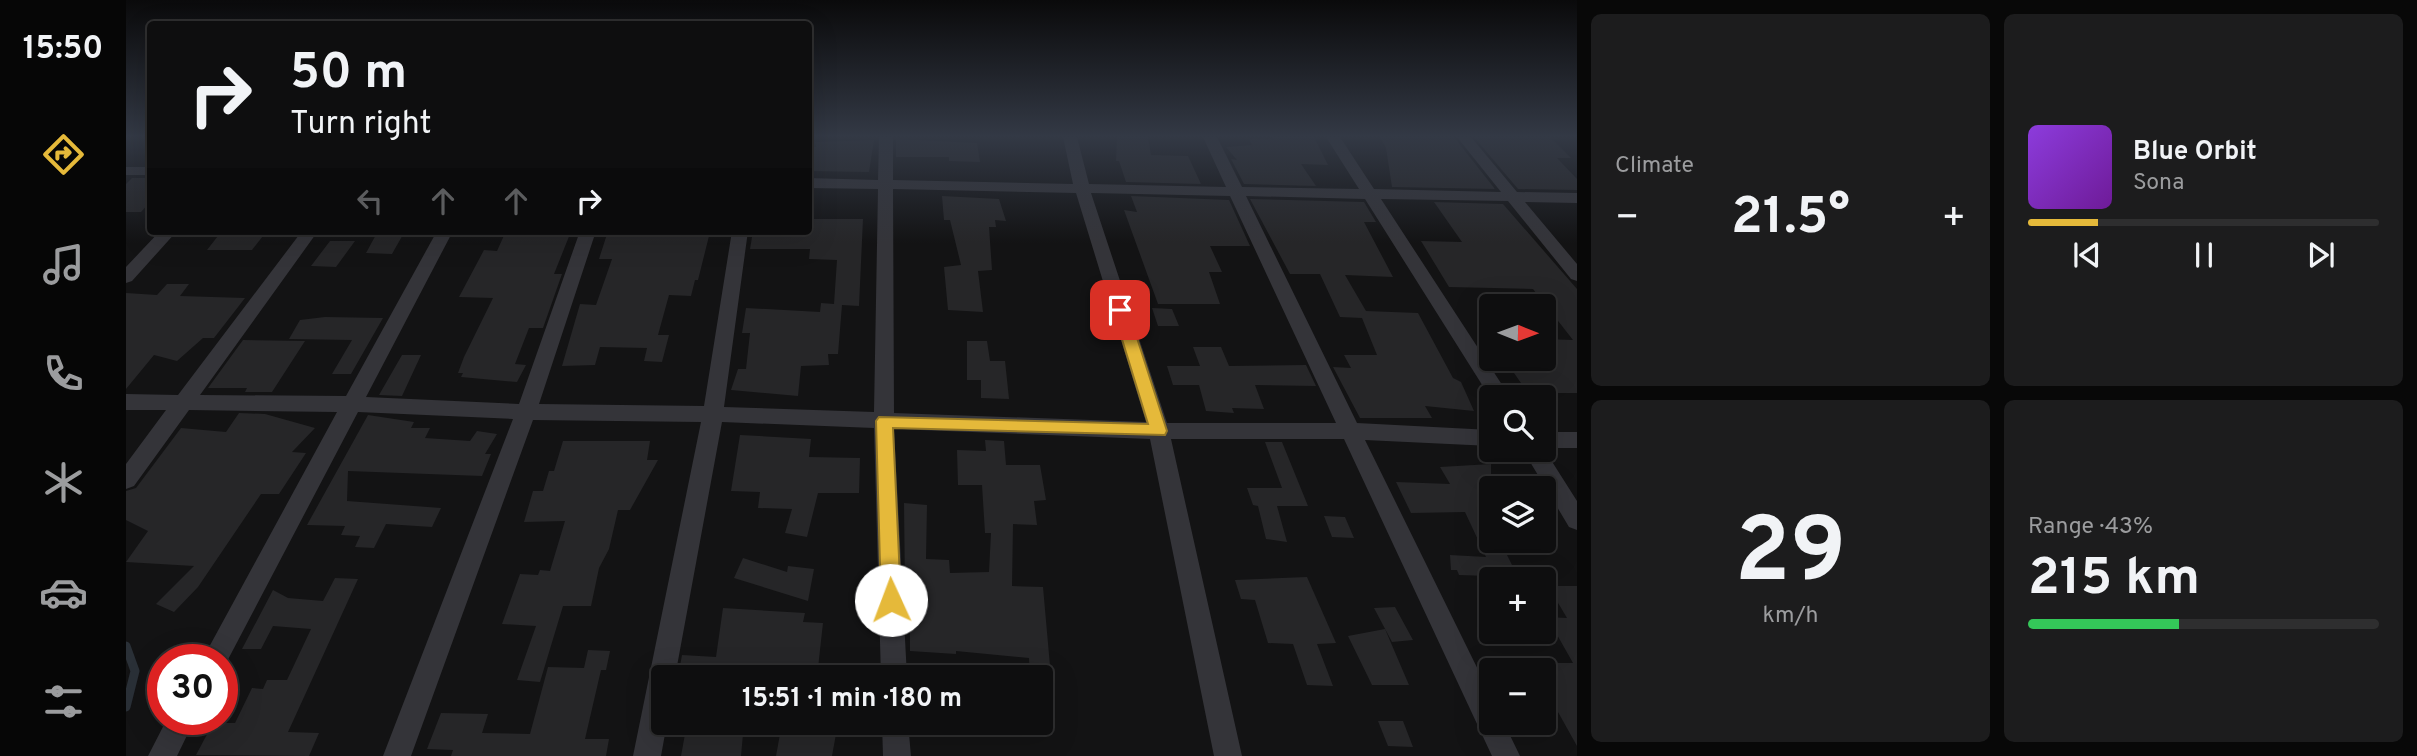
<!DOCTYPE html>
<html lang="en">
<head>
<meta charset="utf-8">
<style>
	:root { --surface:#0e0e0f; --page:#1c1c1d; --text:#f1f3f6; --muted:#9b9c9e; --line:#2e2e2f; --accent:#e5b93a }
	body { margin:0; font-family:Overpass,sans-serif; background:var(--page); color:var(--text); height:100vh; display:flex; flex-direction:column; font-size:26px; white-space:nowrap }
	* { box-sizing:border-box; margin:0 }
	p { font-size:23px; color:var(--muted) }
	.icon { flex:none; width:38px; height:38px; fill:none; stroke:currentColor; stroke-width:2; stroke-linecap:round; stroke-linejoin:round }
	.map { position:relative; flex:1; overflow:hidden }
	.drawer { display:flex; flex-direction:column; gap:14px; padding:14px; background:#080808; width:840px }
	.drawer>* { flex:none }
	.banner { position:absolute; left:21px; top:21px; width:665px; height:214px; border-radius:7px; box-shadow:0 7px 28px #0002,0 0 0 2px var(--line); background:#0e0e0f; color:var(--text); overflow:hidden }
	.needle { width:46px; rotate:91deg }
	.controls { position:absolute; left:1353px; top:294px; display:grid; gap:14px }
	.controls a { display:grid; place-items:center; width:77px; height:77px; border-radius:7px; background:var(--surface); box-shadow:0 7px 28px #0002,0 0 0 2px var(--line); font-size:35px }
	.speed { position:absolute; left:21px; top:644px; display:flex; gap:14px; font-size:35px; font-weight:700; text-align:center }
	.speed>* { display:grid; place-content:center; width:91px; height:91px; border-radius:50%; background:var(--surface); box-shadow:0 7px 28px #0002,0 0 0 2px var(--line); line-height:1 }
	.speed .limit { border:10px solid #d22; background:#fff; color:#111 }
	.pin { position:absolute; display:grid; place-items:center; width:60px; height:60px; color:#fff; margin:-30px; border-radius:14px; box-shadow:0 4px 10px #0006 }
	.me { position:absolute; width:77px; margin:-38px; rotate:358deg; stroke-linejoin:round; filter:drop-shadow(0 0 5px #0008) }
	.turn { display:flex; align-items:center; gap:24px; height:147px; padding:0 28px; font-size:32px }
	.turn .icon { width:91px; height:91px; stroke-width:2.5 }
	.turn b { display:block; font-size:49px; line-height:60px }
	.lanes { display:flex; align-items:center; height:66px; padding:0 28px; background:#0003; justify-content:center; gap:35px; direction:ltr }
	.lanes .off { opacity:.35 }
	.big { font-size:52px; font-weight:700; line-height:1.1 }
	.drawer .card { flex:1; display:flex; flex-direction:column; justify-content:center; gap:10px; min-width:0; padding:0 24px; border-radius:10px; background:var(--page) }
	.drawer .dial { align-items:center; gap:0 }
	.dial b { font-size:91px; line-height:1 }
	.song { display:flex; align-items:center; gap:21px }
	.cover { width:84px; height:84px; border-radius:10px; background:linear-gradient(135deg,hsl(270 70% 55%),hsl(280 70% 35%)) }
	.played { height:7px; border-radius:4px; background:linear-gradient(90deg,var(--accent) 20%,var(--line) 20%) }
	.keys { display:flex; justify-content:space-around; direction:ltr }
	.heat { display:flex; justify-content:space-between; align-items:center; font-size:38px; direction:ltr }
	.charge { height:10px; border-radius:5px; background:linear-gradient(90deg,#34c759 43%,var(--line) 0) }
	.drawer .tiles { flex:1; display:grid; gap:14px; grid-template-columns:repeat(2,1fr) }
	.trip { position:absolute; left:525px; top:665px; width:402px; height:70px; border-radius:7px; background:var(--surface); box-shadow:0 7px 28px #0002,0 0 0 2px var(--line); font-weight:700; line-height:70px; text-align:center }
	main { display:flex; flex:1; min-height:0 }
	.tabs { display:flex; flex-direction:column; width:126px; justify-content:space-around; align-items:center; background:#060606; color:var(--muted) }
	.tabs .icon { width:49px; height:49px }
	.tabs .active { color:var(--accent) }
	.tabs b { font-size:32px; color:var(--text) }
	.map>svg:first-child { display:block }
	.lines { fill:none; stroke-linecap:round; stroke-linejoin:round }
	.stream { stroke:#2a3037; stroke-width:9 }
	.building { fill:#262628 }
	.street { fill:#343439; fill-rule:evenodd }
	.route { fill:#e5b93a; stroke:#957826; stroke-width:2 }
</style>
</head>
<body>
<main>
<nav class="tabs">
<b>15:50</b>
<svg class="icon active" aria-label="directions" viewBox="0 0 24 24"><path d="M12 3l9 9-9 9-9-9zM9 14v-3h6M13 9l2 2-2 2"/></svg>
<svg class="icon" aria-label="music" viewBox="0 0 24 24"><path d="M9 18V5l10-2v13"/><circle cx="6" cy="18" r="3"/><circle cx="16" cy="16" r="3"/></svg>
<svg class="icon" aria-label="phone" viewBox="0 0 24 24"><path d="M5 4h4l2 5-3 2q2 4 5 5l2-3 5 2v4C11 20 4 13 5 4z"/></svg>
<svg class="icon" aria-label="climate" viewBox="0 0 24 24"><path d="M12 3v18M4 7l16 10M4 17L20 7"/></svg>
<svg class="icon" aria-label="car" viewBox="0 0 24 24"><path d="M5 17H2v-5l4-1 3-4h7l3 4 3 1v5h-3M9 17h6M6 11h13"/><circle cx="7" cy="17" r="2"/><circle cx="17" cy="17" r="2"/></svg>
<svg class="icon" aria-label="filters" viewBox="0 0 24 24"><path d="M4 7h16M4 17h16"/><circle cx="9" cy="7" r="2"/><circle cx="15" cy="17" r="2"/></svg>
</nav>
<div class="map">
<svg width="1451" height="756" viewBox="0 0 1451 756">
	<rect width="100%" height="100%" fill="#131314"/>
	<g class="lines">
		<path class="stream" d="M 0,646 L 9,671 L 0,707"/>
	</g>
	<path class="building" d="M 991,137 L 1022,137 L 1025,155 L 1062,156 L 1075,184 L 1000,182 L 993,161 L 990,161 Z
		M 1146,137 L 1188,137 L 1202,165 L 1175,164 L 1190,186 L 1118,184 L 1105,159 L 1111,160 L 1100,147 L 1126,145 L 1123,139 L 1147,139 Z
		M 1254,137 L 1328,137 L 1369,189 L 1266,187 L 1260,148 Z
		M 1348,137 L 1424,137 L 1445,158 L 1431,158 L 1451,179 L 1451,190 L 1392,189 Z
		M 770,139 L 851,143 L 854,162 L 823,161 L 823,157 L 770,157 Z
		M 748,140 L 743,172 L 682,171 L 682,147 L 690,147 L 689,142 Z
		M 24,178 L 24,202 L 15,212 L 0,212 L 0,184 L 6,178 Z
		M 816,196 L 873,199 L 880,221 L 869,220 L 870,227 L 863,227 L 866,270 L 852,271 L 857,312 L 822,310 L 818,267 L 835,265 L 824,220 L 818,220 Z
		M 1005,196 L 1103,200 L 1124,246 L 1084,246 L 1096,272 L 1083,272 L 1094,304 L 1032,304 L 998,210 L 1011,212 Z
		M 1124,199 L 1238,202 L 1250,222 L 1238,222 L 1267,277 L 1219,275 L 1240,311 L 1292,313 L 1327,378 L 1335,382 L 1348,411 L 1299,406 L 1306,418 L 1234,418 L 1207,367 L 1225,368 L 1218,355 L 1251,355 L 1236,318 L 1214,317 L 1194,274 L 1164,274 Z
		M 1308,202 L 1377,204 L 1451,289 L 1451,393 L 1402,393 L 1379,360 L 1418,359 L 1418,339 L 1447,340 L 1407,289 L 1323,287 L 1295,241 L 1336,242 Z
		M 682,219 L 737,219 L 733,306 L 716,305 L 712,354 L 702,354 L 703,365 L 675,366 L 672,396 L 605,390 L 612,369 L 620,369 L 624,333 L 616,333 L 620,308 L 694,312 L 695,303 L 708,304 L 711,260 L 683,259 L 684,249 L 624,249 L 627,231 L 682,231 Z
		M 252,231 L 279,231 L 266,254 L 240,253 Z
		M 380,231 L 444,234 L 428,274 L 436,274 L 417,328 L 403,328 L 389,364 L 400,365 L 391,382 L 335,377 L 337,373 L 332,373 L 338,357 L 367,298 L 333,297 L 358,250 L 371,251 Z
		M 482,231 L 510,231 L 508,235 L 583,236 L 572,280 L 569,280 L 565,296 L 543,295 L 532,335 L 543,335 L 536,362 L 518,361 L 521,348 L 474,347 L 469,365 L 436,366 L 454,304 L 470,305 L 486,259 L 473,259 Z
		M 95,232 L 140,232 L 126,250 L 81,250 Z
		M 204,241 L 229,241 L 210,267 L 185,266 Z
		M 41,284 L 63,284 L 54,296 L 119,298 L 88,338 L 77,338 L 51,361 L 28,355 L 0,389 L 0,293 L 31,295 Z
		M 1026,308 L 1046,309 L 1053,326 L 1032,326 Z
		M 199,317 L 257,318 L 225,374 L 206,374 L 226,340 L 163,339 L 174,320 Z
		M 117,340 L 179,341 L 146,392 L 119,392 L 121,388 L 82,388 Z
		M 841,341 L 861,341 L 864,361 L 879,361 L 883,399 L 855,398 L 855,380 L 841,380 Z
		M 1067,347 L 1095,347 L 1103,366 L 1180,365 L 1190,386 L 1129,385 L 1138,409 L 1106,408 L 1108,413 L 1080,411 L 1073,385 L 1047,385 L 1041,366 L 1074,366 Z
		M 276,355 L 295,355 L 276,396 L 253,395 Z
		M 113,413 L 139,414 L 189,428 L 166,452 L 180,453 L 153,494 L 135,494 L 72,587 L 48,612 L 30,604 L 68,566 L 0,562 L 22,531 L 0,520 L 0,491 L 10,488 L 55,428 L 100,432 Z
		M 242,415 L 288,422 L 285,428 L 304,428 L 299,438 L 344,441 L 351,431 L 371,434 L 359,454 L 365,454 L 356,476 L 222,471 L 221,501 L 315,508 L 306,527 L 260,524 L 248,548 L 229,547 L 234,536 L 215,535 L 219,526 L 181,525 Z
		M 614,435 L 685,439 L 683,457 L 734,458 L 733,493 L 692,493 L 681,537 L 659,533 L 666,509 L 632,508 L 634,492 L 605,491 Z
		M 859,440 L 878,441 L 880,465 L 914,465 L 920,500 L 908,501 L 911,525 L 887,524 L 886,586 L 917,587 L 925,677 L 904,677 L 903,658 L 830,651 L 830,654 L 784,651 L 784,628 L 788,628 L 790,591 L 779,591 L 778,503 L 801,505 L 800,559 L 823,560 L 824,573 L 863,572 L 865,533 L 859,533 L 856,485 L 832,485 L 831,450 L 860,451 Z
		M 437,441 L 524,441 L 521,460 L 532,460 L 504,510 L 492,510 L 483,549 L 473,568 L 465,606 L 437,606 L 414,682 L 391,680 L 410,626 L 376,624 L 394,574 L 412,575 L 414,570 L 424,571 L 439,521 L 398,522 L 407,491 L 417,491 L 423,471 L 428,471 Z
		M 1139,442 L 1156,442 L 1182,506 L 1151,506 L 1161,542 L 1140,539 L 1132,506 L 1127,505 L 1121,488 L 1156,488 Z
		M 1365,464 L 1365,510 L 1359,510 L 1365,522 L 1365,541 L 1374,541 L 1392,577 L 1333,575 L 1331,570 L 1325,570 L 1324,555 L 1360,557 L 1339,512 L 1285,513 L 1270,482 L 1324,484 L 1314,467 Z
		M 1198,516 L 1219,517 L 1228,538 L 1206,537 Z
		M 617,558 L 661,572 L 662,566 L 688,569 L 682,601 L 608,578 Z
		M 1181,577 L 1210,643 L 1191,644 L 1207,686 L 1181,685 L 1167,644 L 1142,643 L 1129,600 L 1115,599 L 1109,580 Z
		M 209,578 L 232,579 L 162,732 L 193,733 L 183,756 L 70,755 L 87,723 L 109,723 L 126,688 L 137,689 L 141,680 L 161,680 L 185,629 L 147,626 L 135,649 L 116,649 L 147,590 L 162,598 L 197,601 Z
		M 1422,586 L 1451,586 L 1451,746 L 1418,687 L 1418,663 L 1447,663 L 1421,617 L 1441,618 Z
		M 1269,607 L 1287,640 L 1266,642 L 1248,608 Z
		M 597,608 L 679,613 L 677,622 L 697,623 L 691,677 L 552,677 L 556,655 L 590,657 Z
		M 1259,629 L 1283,685 L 1246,685 L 1222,636 Z
		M 462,650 L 484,651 L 480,670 L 475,670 L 459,739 L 483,739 L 480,756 L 325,756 L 327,750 L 301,749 L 315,713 L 362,714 L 356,733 L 404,734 L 422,667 L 458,668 Z
		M 1252,721 L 1277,721 L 1287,747 L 1262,746 Z
		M 561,723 L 618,723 L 615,756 L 555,756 Z
		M 656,723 L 712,723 L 706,756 L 650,756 Z"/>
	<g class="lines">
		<path class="street" d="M 753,137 L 767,137 L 767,180 L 947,184 L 937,137 L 951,137 L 963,184 L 1100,187 L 1077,137 L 1091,137 L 1116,187 L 1233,189 L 1200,137 L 1214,137 L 1248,189 L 1375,192 L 1331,137 L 1345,137 L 1391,192 L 1451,193 L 1451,203 L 1399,202 L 1451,264 L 1451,281 L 1445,279 L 1382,201 L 1255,199 L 1384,397 L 1365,399 L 1239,199 L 1120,196 L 1231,423 L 1365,430 L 1365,446 L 1239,440 L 1365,696 L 1365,723 L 1378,723 L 1394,756 L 1366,756 L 1218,439 L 1045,439 L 1116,756 L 1088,756 L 1024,439 L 768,429 L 781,677 L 755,677 L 748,428 L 596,422 L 549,677 L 537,677 L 537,723 L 541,723 L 535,756 L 507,756 L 575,422 L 407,420 L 285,756 L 257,756 L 387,419 L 232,412 L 97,669 L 96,660 L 76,660 L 211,412 L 63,410 L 8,486 L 0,489 L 0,464 L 40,410 L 0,410 L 0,394 L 52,395 L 176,231 L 192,231 L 74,395 L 220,396 L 311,231 L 327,231 L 240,397 L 393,404 L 454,231 L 470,231 L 413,404 L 578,406 L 606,231 L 622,231 L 598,407 L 748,412 L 752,189 L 682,188 L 682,178 L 752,180 ZM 767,189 L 950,193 L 1020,422 L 768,413 ZM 965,193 L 1104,196 L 1210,423 L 1041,423 Z
			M 0,167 L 24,167 L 24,175 L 0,175 Z
			M 34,231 L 51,231 L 6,281 L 0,283 L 0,267 Z
			M 1418,432 L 1451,432 L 1451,448 L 1418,448 Z
			M 1418,449 L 1451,501 L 1451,530 L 1443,527 L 1397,450 Z
			M 41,719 L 69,719 L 51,756 L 22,756 Z
			M 756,723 L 782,723 L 785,756 L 757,756 Z"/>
	</g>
	<linearGradient id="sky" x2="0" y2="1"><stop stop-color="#0a0a0b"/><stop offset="0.56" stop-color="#333945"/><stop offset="1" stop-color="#333945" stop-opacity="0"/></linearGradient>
	<rect width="1451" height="243" fill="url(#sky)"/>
	<path class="route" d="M 994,304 L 1002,310 L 1041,431 L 1039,435 L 767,428 L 775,600 L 772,607 L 765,610 L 758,607 L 755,600 L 750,421 L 753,417 L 1022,424 L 987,310 Z"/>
</svg>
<div class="controls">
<a><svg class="needle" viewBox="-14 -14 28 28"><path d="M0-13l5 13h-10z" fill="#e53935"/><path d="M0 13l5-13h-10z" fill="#9b9c9e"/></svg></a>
<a><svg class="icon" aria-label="search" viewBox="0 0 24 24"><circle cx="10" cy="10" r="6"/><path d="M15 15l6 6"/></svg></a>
<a><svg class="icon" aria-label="layers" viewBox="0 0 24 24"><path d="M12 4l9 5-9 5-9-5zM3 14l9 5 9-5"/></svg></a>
<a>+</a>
<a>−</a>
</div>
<div class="speed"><div class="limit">30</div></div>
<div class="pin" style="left:994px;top:310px;background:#d93025"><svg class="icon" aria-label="arrive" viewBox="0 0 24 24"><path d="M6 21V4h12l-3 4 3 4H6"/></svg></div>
<svg class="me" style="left:765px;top:600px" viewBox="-20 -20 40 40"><circle r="19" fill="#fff"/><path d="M0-13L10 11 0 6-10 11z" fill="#e5b93a"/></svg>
<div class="trip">15:51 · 1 min · 180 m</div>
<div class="banner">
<div class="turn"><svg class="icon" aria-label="right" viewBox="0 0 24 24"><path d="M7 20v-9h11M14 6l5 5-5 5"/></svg><div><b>50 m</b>Turn right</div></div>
<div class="lanes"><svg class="icon off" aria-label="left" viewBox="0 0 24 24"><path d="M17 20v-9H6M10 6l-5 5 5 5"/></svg><svg class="icon off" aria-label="ahead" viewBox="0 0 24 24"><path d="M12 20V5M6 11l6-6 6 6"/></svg><svg class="icon off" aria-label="ahead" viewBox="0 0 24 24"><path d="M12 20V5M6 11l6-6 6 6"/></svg><svg class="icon" aria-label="right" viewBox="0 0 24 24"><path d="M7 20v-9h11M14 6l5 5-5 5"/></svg></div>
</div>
</div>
<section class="drawer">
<div class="tiles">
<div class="card"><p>Climate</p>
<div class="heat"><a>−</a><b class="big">21.5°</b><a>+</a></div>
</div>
<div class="card">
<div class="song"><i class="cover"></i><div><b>Blue Orbit</b><p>Sona</p></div></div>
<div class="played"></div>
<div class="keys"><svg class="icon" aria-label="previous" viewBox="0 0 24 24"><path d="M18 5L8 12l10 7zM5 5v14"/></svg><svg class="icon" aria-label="pause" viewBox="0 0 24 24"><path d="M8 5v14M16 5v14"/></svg><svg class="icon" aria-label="next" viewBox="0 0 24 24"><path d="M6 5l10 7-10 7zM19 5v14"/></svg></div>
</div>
<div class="card dial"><b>29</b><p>km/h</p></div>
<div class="card"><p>Range · 43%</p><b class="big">215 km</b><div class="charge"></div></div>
</div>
</section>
</main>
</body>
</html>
